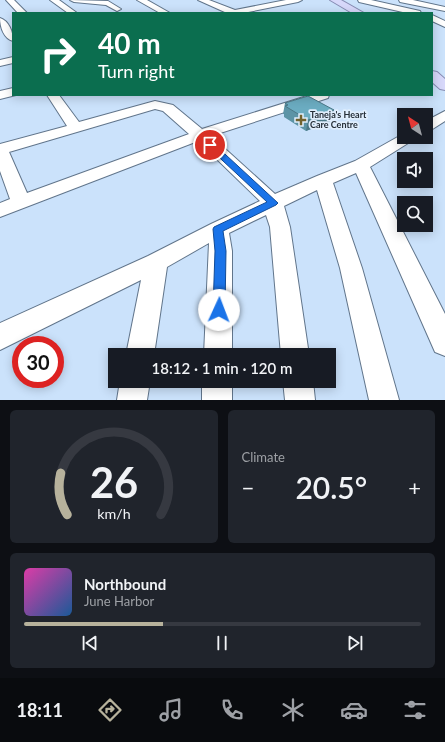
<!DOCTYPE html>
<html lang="en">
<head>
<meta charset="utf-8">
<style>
	:root { --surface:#171b24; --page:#20242c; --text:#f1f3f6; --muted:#9ea1a6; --line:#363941; --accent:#b7b29c }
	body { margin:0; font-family:Lato,sans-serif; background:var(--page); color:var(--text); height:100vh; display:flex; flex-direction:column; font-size:15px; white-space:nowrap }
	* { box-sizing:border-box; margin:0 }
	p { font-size:13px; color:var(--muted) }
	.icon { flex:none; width:22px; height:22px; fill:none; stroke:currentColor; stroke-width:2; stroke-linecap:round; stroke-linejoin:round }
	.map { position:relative; height:400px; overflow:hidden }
	.side { display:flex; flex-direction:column; gap:10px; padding:10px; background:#0d0f14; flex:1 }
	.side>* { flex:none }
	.banner { position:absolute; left:12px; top:12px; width:421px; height:84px; border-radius:0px; box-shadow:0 2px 10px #0003; background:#0b6e4f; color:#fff; overflow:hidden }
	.needle { width:26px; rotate:324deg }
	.fabs { position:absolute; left:397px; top:108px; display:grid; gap:8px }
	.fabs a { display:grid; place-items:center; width:36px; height:36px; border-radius:0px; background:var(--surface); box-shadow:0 2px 10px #0003; font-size:20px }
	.speed { position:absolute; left:12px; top:336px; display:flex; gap:8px; font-size:20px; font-weight:700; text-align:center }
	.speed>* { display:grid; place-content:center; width:52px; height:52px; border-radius:50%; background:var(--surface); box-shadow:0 2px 10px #0003; line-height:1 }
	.speed .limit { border:6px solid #d22; background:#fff; color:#111 }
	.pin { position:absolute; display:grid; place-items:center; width:34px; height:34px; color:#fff; margin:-17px; border:2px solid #fff; border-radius:50%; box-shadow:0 1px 4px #0007 }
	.me { position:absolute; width:44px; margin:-22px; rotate:2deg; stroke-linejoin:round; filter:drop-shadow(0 0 3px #0008) }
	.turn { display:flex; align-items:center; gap:14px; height:84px; padding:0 20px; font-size:18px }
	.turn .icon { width:52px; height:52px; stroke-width:2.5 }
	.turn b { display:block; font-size:28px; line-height:34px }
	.big { font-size:30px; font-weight:600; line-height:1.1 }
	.side .tile { flex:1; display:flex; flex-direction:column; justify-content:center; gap:6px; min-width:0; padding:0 14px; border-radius:6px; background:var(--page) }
	.side .dial { align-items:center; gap:0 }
	.dial svg { height:104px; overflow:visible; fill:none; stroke:var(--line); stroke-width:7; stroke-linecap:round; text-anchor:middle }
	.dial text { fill:var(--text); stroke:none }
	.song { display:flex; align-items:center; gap:12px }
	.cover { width:48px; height:48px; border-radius:6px; background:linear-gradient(135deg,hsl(320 70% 55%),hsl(210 70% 35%)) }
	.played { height:4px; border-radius:2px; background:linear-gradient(90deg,var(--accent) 35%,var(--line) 35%) }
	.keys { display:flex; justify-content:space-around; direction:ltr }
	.heat { display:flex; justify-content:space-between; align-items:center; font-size:22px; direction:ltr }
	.side .tiles { flex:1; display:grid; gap:10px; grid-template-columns:1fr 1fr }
	.tile:last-child { grid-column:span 2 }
	.trip { position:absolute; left:108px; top:348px; width:228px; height:40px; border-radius:0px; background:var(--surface); box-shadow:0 2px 10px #0003; font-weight:600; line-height:40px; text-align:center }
	.tab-bar { display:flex; height:64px; justify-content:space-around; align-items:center; background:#090b0e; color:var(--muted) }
	.tab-bar .icon { width:28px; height:28px }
	.tab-bar .on { color:var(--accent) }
	.tab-bar b { font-size:18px; color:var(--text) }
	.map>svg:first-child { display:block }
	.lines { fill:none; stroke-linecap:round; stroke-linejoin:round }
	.minor-casing { stroke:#61758b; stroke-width:2 }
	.major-casing { stroke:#878cb3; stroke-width:2 }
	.minor { fill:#fff; fill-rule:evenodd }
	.major { fill:#d7d8fa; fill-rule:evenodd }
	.wall { fill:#5c94a6 }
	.shaded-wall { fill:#4b7887 }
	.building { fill:#6bacc1; stroke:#4b7887 }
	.route { fill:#1a73e8; stroke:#114b97 }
	.poi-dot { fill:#71622f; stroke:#e0eefd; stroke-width:1.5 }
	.labels { text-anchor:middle; stroke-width:3.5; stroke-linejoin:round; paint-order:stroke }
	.far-poi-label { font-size:9px; font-weight:bold; fill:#252e37; stroke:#e0eefd; text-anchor:start }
</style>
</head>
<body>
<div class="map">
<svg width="445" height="400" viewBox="0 0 445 400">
	<rect width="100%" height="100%" fill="#cbe2fb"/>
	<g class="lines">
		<defs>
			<path id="minor" d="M 6,0 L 14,0 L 27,13 L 18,13 Z
				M 50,0 L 59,0 L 77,13 L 68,13 Z
				M 70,0 L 108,1 L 121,9 L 117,11 L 106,5 L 74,2 Z
				M 137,0 L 147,0 L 170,13 L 160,13 Z
				M 198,0 L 209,0 L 235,10 L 286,0 L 302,0 L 298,2 L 243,13 L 227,13 Z
				M 358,0 L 371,0 L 420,11 L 421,13 L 407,13 L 359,2 Z
				M 399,0 L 413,0 L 445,7 L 445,11 L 400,2 Z
				M 432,15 L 445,21 L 445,27 L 432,21 Z
				M 0,18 C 9,21 13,32 13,41 C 4,39 0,27 0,18 Z
				M 13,57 L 13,63 L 0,66 L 0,60 Z
				M 13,88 L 13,95 L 16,95 L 0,99 L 0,91 Z
				M 47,95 L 59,95 L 79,122 L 155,101 L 173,105 L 202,129 L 310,95 L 329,95 L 328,98 L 211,136 L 275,194 L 317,176 L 355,161 L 403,134 L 404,133 L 404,137 L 416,137 L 413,140 L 370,167 L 445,314 L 445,356 L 435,352 L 356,173 L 333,183 L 362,268 L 399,400 L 369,400 L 340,268 L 317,190 L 284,206 L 290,227 L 309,355 L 281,355 L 270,227 L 266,215 L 229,233 L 232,251 L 232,355 L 204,355 L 209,243 L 167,267 L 154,355 L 126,355 L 141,280 L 0,350 L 0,323 L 148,256 L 211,224 L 260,201 L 198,141 L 0,217 L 0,203 L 10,199 L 0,171 L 0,144 L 67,126 ZM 155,109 L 163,111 L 189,134 L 27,193 L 9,152 Z
				M 445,111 L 445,121 L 431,130 L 426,131 L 426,121 Z
				M 120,381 L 150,381 L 147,400 L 117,400 Z
				M 202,381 L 232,381 L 232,400 L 202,400 Z
				M 283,381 L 313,381 L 315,400 L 285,400 Z"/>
			<path id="major" d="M 330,0 L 341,0 L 364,13 L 352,13 Z
				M 432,71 L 437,72 L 445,79 L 445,90 L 440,89 L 432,82 Z"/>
		</defs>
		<use href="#minor" class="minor-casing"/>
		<use href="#major" class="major-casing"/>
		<use href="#minor" class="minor"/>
		<use href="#major" class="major"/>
	</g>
	<path class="wall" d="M 285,103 L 331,121 L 306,131 L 284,117 L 284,114 L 283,114 Z"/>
	<path class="shaded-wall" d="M 334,110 L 331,121 L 306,131 L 308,120 Z"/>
	<path class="building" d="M 308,96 L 334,110 L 308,120 L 285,106 L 288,105 L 285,103 Z"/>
	<path class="route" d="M 208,143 L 213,143 L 278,203 L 276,205 L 223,231 L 226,251 L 225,310 L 223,314 L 219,316 L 215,314 L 213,310 L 215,251 L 213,229 L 214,227 L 267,202 L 208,147 Z"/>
	<path class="poi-dot" d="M299 114h4v4h4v4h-4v4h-4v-4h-4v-4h4z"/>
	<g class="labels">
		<g class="far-poi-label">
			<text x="310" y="118">Taneja's Heart<tspan x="310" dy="10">Care Centre</tspan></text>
		</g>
	</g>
</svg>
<div class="fabs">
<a><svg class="needle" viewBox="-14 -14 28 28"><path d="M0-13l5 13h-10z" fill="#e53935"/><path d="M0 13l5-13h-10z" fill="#9ea1a6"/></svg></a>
<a><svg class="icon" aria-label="sound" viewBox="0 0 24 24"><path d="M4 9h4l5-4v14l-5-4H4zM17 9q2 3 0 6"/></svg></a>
<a><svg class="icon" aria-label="search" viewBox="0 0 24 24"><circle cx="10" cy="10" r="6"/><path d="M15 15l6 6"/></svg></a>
</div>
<div class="speed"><div class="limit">30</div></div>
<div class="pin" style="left:210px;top:145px;background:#d93025"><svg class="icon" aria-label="arrive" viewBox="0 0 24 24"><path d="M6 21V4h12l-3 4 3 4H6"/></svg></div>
<svg class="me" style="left:219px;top:310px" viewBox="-20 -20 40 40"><circle r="19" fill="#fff"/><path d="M0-13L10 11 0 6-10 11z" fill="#1a73e8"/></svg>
<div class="trip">18:12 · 1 min · 120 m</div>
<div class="banner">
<div class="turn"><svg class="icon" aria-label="right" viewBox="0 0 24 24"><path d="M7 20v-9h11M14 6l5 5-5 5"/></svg><div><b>40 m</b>Turn right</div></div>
</div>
</div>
<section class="side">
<div class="tiles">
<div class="tile dial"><svg viewBox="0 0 100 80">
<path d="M14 69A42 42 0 1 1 86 69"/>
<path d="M14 69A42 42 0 0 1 9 37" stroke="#b7b29c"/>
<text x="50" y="56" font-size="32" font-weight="700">26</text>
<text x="50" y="72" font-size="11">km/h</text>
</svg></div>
<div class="tile"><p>Climate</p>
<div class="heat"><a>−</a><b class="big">20.5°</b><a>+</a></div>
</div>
<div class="tile">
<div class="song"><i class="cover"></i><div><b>Northbound</b><p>June Harbor</p></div></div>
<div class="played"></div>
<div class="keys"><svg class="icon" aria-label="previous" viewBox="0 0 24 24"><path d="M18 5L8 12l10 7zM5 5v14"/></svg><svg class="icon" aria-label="pause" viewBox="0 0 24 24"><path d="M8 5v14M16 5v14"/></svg><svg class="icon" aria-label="next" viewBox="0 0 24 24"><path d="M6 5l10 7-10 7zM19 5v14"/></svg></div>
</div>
</div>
</section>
<nav class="tab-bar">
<b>18:11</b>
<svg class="icon on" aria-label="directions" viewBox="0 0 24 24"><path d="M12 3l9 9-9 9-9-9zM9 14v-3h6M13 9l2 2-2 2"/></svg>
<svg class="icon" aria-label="music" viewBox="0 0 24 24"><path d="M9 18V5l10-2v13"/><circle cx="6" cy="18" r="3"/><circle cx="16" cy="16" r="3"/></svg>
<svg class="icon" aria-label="phone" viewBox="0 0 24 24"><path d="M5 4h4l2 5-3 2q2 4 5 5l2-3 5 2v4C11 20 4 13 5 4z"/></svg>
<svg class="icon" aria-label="climate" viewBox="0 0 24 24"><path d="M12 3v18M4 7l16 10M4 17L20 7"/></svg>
<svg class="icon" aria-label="car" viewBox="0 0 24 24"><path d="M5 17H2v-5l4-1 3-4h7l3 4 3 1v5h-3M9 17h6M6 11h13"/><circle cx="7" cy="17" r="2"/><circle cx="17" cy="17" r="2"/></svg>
<svg class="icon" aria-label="filters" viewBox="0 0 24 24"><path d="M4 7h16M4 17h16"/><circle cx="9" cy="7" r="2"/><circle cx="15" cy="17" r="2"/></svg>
</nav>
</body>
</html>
